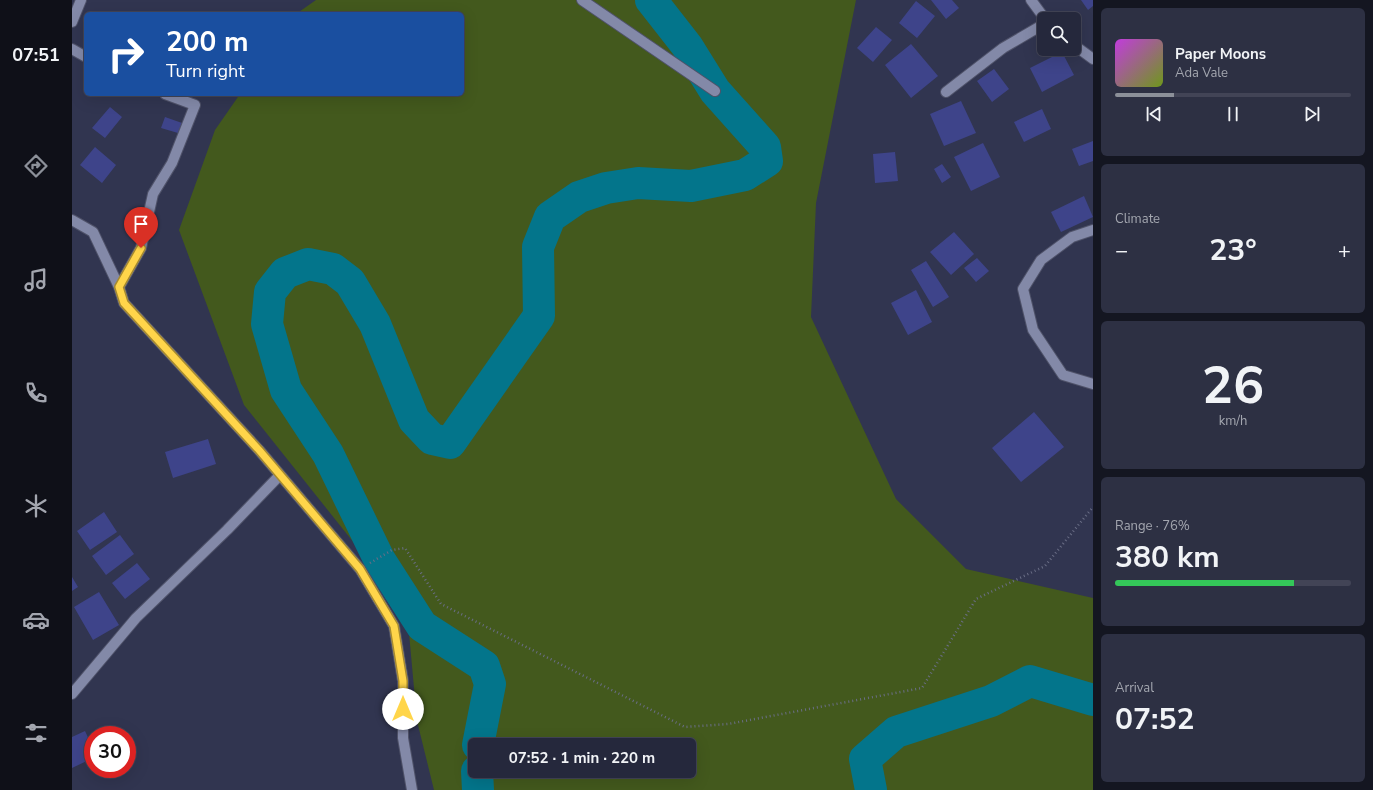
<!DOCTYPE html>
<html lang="en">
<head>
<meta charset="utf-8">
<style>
	:root { --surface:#25283c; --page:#2d3043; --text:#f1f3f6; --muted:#a3a6af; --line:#424456; --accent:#8c9099 }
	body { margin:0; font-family:"Nunito Sans",sans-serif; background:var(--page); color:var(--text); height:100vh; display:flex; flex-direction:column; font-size:15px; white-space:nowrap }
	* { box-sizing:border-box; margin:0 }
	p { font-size:13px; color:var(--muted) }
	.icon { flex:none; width:22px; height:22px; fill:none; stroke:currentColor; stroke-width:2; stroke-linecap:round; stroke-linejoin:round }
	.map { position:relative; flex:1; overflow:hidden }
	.panel { display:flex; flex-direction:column; gap:8px; padding:8px; background:#141621; width:280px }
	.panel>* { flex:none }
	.top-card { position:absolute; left:12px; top:12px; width:380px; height:84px; border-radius:6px; box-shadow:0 4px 16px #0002,0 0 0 1px var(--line); background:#1a4fa0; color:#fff; overflow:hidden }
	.fabs { position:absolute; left:965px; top:12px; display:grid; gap:8px }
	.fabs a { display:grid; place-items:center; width:44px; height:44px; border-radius:6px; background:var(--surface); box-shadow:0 4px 16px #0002,0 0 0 1px var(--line); font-size:20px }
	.speed { position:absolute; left:12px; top:726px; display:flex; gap:8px; font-size:20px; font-weight:700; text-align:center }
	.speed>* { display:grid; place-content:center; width:52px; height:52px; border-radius:50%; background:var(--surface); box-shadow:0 4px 16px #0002,0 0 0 1px var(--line); line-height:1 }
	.speed .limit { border:6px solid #d22; background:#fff; color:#111 }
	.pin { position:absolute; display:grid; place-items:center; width:34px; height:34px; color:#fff; margin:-41px -17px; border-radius:50% 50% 50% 0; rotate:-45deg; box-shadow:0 0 4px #0007 }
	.pin .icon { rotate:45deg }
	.me { position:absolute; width:44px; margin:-22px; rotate:0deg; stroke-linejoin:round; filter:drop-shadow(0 0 3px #0008) }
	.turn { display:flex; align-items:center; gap:14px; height:84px; padding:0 16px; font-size:18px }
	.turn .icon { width:52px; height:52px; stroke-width:2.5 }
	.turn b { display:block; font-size:28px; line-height:34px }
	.big { font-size:30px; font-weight:700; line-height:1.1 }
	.panel .card { flex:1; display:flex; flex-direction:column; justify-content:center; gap:6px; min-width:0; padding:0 14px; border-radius:6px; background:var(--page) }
	.panel .dial { align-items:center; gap:0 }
	.dial b { font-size:52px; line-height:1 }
	.song { display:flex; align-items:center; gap:12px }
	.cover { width:48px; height:48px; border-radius:6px; background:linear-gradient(135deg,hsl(290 70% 55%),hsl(80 70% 35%)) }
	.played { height:4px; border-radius:2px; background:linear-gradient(90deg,var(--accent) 25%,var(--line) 25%) }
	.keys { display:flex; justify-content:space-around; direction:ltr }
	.heat { display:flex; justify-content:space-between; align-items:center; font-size:22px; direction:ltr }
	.charge { height:6px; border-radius:3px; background:linear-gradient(90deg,#34c759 76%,var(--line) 0) }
	.trip { position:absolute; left:396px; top:738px; width:228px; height:40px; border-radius:6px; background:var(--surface); box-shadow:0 4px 16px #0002,0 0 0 1px var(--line); font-weight:700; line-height:40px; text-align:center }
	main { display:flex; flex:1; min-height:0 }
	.dock { display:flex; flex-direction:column; width:72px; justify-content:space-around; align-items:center; background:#0f1018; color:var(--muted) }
	.dock .icon { width:28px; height:28px }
	.dock .current { color:var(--accent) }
	.dock b { font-size:18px; color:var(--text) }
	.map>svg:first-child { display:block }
	.green { fill:#43591d; fill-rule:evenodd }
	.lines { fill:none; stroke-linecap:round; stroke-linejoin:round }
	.river { stroke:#03758b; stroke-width:32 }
	.building { fill:#3e448a }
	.street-casing { stroke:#4f5269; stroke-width:12 }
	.path { stroke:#6a6e86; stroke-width:2.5; stroke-dasharray:1 3; stroke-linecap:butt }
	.street { stroke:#8389a8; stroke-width:10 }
	.route-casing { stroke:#a68a30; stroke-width:10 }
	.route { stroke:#ffd54a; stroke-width:7 }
</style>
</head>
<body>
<main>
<nav class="dock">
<b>07:51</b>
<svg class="icon current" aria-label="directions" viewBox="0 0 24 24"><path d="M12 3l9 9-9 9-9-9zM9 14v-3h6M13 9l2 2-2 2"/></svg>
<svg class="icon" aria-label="music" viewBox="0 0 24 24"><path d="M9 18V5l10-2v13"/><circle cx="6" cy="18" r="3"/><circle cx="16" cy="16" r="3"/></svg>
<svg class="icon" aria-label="phone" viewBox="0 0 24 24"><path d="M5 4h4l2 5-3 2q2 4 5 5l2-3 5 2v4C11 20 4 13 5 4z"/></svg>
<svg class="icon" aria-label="climate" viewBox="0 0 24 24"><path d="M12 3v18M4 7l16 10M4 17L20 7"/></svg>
<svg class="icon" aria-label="car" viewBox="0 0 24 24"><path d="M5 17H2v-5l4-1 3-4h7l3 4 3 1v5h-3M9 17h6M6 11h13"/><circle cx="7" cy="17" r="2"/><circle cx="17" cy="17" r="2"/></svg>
<svg class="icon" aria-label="filters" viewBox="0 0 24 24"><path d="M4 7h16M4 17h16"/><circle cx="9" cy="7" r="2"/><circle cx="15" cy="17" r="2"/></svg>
</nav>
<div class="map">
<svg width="1021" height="790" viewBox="0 0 1021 790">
	<rect width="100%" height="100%" fill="#313550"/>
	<path class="green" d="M 244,0 L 784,0 L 744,203 L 739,317 L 824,499 L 894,569 L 1021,598 L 1021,790 L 362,790 L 345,721 L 337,633 L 282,543 L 172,405 L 107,230 L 143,130 L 168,94 L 390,94 L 390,14 L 224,14 ZM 403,745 L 617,745 L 617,771 L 403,771 Z"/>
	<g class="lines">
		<path class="river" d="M 406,745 L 418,684 L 412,666 L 350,626 L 307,559 L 256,454 L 214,390 L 195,324 L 198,292 L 213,273 L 236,264 L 261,269 L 278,282 L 303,324 L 342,420 L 360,439 L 378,443 L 467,316 L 466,247 L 478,217 L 507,197 L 534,188 L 566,183 L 619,186 L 673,175 L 695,161 L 693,147 L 643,91 L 615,46 L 579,0
			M 405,771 L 406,790
			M 799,790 L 793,759 L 824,732 L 919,701 L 958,681 L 1021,700"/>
	</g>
	<path class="building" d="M 859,0 L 880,0 L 887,8 L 874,19 Z
		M 1009,0 L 1021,0 L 1021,6 L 1016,10 Z
		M 844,1 L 863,16 L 845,38 L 827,23 Z
		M 804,27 L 820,40 L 801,62 L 785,48 Z
		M 839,44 L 866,76 L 839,98 L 813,65 Z
		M 990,52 L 1002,75 L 970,92 L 958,68 Z
		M 922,69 L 937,89 L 920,102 L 905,81 Z
		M 889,101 L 904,133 L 872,146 L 858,114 Z
		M 38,107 L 50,117 L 33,138 L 20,128 Z
		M 970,109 L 979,129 L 952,142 L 942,122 Z
		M 93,117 L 110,123 L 106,133 L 89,128 Z
		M 1021,141 L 1021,161 L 1007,166 L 1000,149 Z
		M 911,143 L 928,177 L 899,191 L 882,157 Z
		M 23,147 L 44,165 L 30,183 L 8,165 Z
		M 823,152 L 826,181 L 803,183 L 801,154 Z
		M 870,164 L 879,177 L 870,183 L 862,169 Z
		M 1012,196 L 1021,217 L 989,232 L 979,212 Z
		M 882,232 L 902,254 L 879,275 L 858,252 Z
		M 905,258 L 917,271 L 904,282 L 892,268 Z
		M 854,261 L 877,297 L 861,307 L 839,270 Z
		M 844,290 L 860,322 L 836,335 L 819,303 Z
		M 962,412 L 992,447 L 949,482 L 920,448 Z
		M 136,439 L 144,464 L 101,478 L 93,452 Z
		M 32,512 L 45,532 L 18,550 L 5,531 Z
		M 48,535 L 62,554 L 34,575 L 20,556 Z
		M 65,563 L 78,579 L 53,599 L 40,583 Z
		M 0,577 L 6,587 L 0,591 Z
		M 27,592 L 47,625 L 21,640 L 2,607 Z
		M 13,731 L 21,748 L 21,758 L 0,768 L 0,737 Z"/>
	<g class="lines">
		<defs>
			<path id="street" d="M 510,0 L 643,91
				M 959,0 L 973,19
				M 0,22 L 9,0
				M 1002,45 L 1021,59
				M 0,49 L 14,57
				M 874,92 L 931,48 L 972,24
				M 0,220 L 21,232 L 47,287 L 52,303 L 187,450 L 288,569 L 322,626 L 331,681 L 331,738 L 340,790
				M 1021,230 L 1000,237 L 969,260 L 951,289 L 961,330 L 991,375 L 1021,384
				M 47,287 L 69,248 L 81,194 L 100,163 L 123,105 L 93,94
				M 0,694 L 64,618 L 155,530 L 208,475"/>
		</defs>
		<use href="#street" class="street-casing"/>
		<path class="path" d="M 298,563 L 320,550 L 333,548 L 369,604 L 613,727 L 656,724 L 850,688 L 904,599 L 973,566 L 1021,507"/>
		<use href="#street" class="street"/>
	</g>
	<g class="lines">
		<defs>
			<path id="route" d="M 69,248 L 47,287 L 52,303 L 187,450 L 288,569 L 322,626 L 331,681 L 331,709"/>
		</defs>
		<use href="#route" class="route-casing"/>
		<use href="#route" class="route"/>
	</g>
</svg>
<div class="fabs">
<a><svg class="icon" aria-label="search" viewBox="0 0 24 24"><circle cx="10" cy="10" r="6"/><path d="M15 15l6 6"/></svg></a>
</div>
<div class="speed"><div class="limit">30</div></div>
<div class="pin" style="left:69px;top:248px;background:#d93025"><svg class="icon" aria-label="arrive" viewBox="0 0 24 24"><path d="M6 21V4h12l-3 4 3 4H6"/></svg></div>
<svg class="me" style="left:331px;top:709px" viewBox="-20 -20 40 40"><circle r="19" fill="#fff"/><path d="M0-13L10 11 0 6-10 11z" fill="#ffd54a"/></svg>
<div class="trip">07:52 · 1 min · 220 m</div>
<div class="top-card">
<div class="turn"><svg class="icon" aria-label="right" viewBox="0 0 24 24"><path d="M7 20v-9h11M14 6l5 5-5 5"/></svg><div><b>200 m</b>Turn right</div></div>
</div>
</div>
<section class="panel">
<div class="card">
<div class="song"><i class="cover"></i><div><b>Paper Moons</b><p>Ada Vale</p></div></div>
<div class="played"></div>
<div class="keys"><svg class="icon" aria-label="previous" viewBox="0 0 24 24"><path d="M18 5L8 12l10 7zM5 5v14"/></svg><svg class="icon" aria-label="pause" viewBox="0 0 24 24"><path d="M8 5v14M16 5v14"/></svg><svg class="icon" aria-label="next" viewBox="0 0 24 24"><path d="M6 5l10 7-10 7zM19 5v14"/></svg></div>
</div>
<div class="card"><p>Climate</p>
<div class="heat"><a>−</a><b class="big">23°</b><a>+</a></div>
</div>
<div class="card dial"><b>26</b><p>km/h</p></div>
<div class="card"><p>Range · 76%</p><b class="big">380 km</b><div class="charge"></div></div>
<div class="card"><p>Arrival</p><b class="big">07:52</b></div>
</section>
</main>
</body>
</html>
